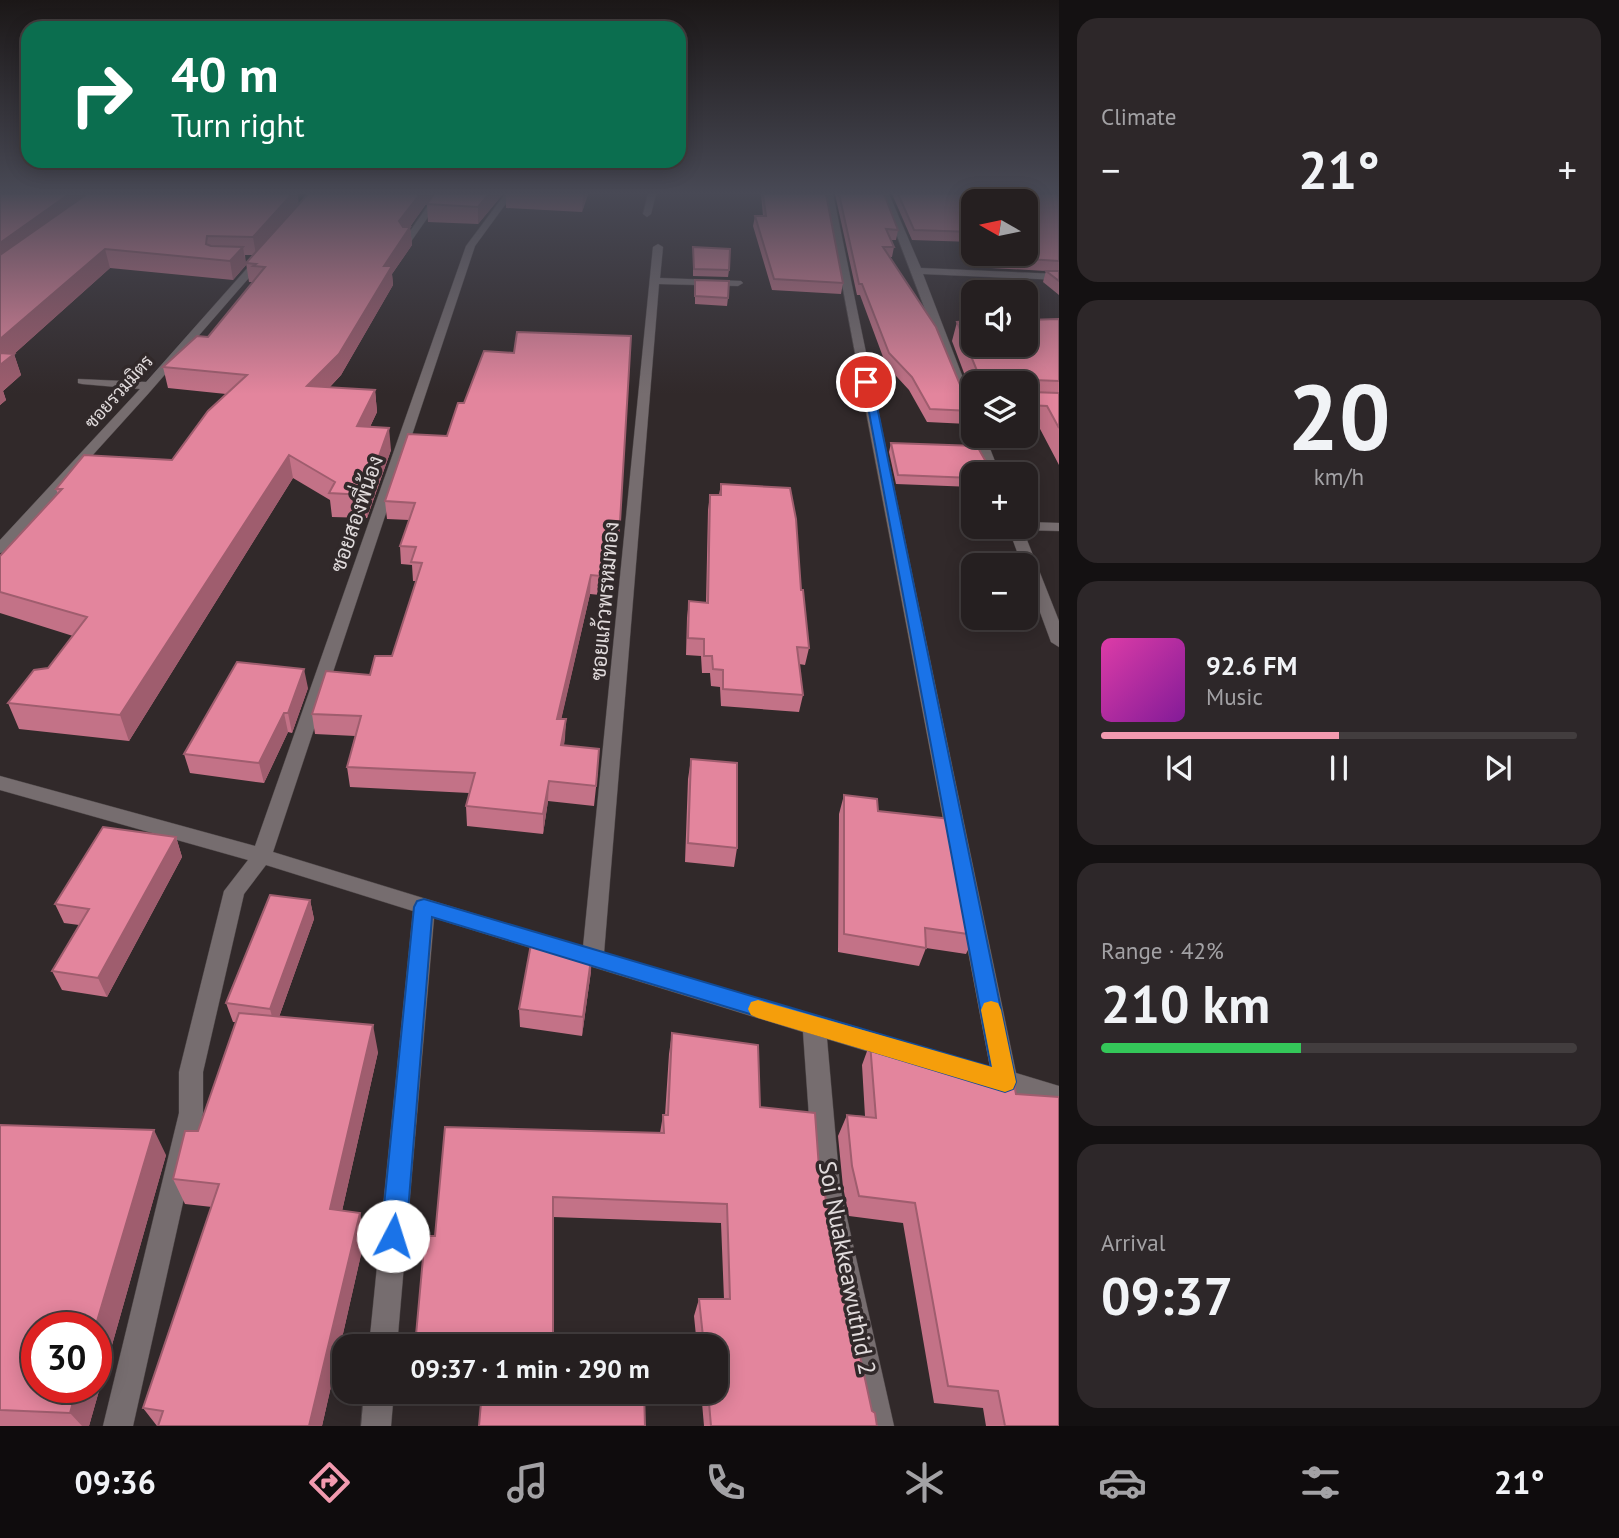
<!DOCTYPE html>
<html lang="en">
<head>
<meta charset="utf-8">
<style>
	:root { --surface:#251f20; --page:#2d2729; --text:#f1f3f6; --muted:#a3a2a5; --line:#423d3e; --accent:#f29aaf }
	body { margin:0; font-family:"PT Sans",Sarabun,sans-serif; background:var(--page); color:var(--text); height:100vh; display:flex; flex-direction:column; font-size:26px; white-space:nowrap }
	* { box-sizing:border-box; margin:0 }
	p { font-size:23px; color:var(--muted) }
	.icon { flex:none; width:38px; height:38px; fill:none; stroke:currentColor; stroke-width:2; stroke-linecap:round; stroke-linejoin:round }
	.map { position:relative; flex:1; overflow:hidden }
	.sheet { display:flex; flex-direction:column; gap:18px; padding:18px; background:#141112; width:560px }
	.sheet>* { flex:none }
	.top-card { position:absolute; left:21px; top:21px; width:665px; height:147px; border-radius:21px; box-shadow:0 4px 18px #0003,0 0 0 2px var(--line); background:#0b6e4f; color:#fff; overflow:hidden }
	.needle { width:46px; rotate:279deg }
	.buttons { position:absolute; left:961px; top:189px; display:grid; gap:14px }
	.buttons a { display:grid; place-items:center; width:77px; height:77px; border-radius:14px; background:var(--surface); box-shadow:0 4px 18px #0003,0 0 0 2px var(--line); font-size:35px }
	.speed { position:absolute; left:21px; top:1312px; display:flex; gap:14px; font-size:35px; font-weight:700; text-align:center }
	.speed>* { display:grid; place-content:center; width:91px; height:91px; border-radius:50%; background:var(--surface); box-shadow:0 4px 18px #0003,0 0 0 2px var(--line); line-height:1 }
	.speed .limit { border:10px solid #d22; background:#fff; color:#111 }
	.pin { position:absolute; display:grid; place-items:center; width:60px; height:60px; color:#fff; margin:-30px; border:4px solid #fff; border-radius:50%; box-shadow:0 2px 7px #0007 }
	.me { position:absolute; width:77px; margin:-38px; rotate:5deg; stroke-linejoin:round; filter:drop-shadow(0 0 5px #0008) }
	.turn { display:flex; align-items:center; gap:24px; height:147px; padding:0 35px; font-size:32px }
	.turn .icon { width:91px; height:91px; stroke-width:2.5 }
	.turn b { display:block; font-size:49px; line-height:60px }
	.big { font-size:52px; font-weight:800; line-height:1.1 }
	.sheet .widget { flex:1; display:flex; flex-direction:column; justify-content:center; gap:10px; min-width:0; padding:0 24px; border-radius:21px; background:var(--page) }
	.sheet .dial { align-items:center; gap:0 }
	.dial b { font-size:91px; line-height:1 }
	.song { display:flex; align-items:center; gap:21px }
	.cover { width:84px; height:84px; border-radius:10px; background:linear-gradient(135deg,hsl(320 70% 55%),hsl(290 70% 35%)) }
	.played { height:7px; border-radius:4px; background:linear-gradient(90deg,var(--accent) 50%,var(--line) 50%) }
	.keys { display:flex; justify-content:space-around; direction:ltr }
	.heat { display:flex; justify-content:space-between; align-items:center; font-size:38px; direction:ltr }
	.charge { height:10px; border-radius:5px; background:linear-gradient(90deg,#34c759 42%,var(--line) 0) }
	.trip { position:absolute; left:332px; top:1334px; width:396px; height:70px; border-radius:21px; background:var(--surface); box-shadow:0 4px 18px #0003,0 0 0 2px var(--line); font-weight:800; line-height:70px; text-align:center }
	.tab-bar { display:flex; height:112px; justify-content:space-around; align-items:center; background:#0f0c0d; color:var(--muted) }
	.tab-bar .icon { width:49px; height:49px }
	.tab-bar .current { color:var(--accent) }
	.tab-bar b { font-size:32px; color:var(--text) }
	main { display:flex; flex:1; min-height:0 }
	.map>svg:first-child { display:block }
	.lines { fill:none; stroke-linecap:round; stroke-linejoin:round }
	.minor-casing { stroke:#4d4647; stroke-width:1 }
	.minor { fill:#766d6f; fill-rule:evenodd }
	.wall { fill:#c37287 }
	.shaded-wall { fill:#9f5d6e }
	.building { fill:#e3859d; stroke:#9f5d6e; stroke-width:2 }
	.route { fill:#1a73e8; stroke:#114b97; stroke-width:2 }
	.slow { fill:#f59e0b }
	.labels { text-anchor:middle; stroke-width:7; stroke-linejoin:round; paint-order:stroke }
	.far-street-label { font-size:18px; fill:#e1dbdc; stroke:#31292a }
	.street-label { font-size:21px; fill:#e1dbdc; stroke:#31292a }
	.near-street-label { font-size:24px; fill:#e1dbdc; stroke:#31292a }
</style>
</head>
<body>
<main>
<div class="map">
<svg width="1059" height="1426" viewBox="0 0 1059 1426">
	<rect width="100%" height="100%" fill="#31292a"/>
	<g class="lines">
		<defs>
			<path id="minor" d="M 436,194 L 444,194 L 410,243 L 404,243 L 403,241 Z
				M 505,194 L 513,194 L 475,246 L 273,852 L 583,947 L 653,247 L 658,244 L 663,247 L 660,278 L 741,281 L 743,283 L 738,286 L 659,284 L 604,953 L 973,1062 L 977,1070 L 973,1078 L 965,1081 L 827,1039 L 840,1187 L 894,1426 L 864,1426 L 814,1187 L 803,1032 L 434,918 L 397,1346 L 369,1346 L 413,911 L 266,865 L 244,894 L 203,1072 L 203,1113 L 133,1426 L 103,1426 L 179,1113 L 179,1072 L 224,891 L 248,860 L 0,790 L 0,776 L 255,846 L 466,246 Z
				M 648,194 L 656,194 L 651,214 L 647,217 L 643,214 Z
				M 825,194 L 833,194 L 1016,1073 L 1059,1086 L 1059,1108 L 983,1086 L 980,1078 L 983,1070 L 990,1068 Z
				M 881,194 L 889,194 L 921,268 L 1059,274 L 1059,280 L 923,274 L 973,404 L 973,424 L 967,420 Z
				M 1053,194 L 1059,194 L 1059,197 Z
				M 259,255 L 267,257 L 148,394 L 5,552 L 0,553 L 0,540 L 140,389 L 82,384 L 78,383 L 78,379 L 146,382 Z
				M 973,436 L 985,436 L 1000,474 L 988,474 Z
				M 1026,522 L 1059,523 L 1059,531 L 1023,530 L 1059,621 L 1059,647 L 1051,642 L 1026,574 L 1026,565 L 1022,565 L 1008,527 L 1026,527 Z
				M 364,1391 L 394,1391 L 391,1426 L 361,1426 Z"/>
		</defs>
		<use href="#minor" class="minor-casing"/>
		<use href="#minor" class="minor"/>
	</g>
	<path class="wall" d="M 0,194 L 299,204 L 433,194 L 410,227 L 412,245 L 392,274 L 393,285 L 341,375 L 329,388 L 375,390 L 377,412 L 370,427 L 391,450 L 367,518 L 332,517 L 330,500 L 293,478 L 129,741 L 19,729 L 8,703 L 48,668 L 73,636 L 0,613 L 0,556 L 58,494 L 56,489 L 172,460 L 226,394 L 168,388 L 163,367 L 208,337 L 253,282 L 249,282 L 246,263 L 253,255 L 245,255 L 246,265 L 233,280 L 110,268 L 14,354 L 21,375 L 3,391 L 6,400 L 0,405 Z
		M 434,194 L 503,194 L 478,224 L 428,222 L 427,204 Z
		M 506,194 L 588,194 L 582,212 L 506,208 Z
		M 761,194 L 826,194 L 843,283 L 841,294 L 772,290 L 753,226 L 755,216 L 763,216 Z
		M 835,194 L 884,194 L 898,230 L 896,240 L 891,240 L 894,247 L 892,257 L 890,257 L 971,411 L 968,424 L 927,422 L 909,390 L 886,365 L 860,295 L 857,295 Z
		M 892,194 L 1056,194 L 1059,196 L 1059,295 L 1043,282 L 1046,271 L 991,268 L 982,254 L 1026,254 L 973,201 L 973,242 L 912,240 Z
		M 693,247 L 729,270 L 728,277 L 693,276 Z
		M 695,280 L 728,298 L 727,306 L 695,304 Z
		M 1059,319 L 1059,465 L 1039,427 L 1026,426 L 1026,383 L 973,383 L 973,397 L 952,341 L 957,322 Z
		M 631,336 L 619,541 L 615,541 L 610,596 L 590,594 L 561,719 L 566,719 L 564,745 L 598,769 L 594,806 L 548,801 L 543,834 L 467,826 L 466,806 L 469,793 L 350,787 L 347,767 L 355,736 L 315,734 L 312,714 L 370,675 L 392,656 L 416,581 L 413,581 L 412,565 L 401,564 L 400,546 L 409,520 L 387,519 L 385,501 L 447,436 L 464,403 L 514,353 Z
		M 891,443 L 973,474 L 973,487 L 896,484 L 889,452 Z
		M 721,484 L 801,590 L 809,648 L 805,665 L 799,664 L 803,695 L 799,712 L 721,706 L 720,687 L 711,686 L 710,673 L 702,673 L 701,656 L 686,655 L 687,618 L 689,601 L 706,603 L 708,510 L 710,495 L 719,495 Z
		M 308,688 L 292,733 L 288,732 L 264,783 L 190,773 L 184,754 Z
		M 691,759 L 737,848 L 734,867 L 685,862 L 688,779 Z
		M 844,795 L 878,811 L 975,935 L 966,954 L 926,948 L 919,966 L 838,952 L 839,814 Z
		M 176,837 L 182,857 L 107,997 L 62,990 L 52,971 L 79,925 L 64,923 L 55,904 Z
		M 310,900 L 314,919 L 279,1017 L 378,1052 L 342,1211 L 365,1237 L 322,1426 L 157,1426 L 143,1408 L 212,1207 L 185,1204 L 173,1179 L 198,1131 L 236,1022 L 233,1022 L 226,1003 Z
		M 591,971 L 582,1036 L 520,1027 L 519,1009 Z
		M 672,1033 L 760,1107 L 819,1168 L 845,1301 L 872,1411 L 877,1426 L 704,1426 L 701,1391 L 716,1391 L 716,1346 L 697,1346 L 694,1316 L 699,1299 L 724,1299 L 721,1223 L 553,1217 L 435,1236 L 660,1133 L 663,1115 L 665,1115 L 669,1054 Z
		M 870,1043 L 931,1062 L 1059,1426 L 986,1426 L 983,1408 L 934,1403 L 903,1223 L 849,1216 L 843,1187 L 838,1136 L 847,1115 L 865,1116 L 862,1065 Z
		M 0,1125 L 166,1155 L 89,1426 L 0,1426 Z"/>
	<path class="shaded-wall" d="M 69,194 L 98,194 L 0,266 L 0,243 Z
		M 292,194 L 298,194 L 299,206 L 256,255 L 253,237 Z
		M 420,194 L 433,194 L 401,239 L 399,221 Z
		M 489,194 L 503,194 L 478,224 L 478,207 Z
		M 583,194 L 588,194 L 582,212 L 583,195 Z
		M 410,227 L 412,245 L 392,274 L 393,285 L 341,375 L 310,408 L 307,386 L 384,266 Z
		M 243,247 L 246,265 L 233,280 L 230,261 Z
		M 105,249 L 110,268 L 14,354 L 21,375 L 3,391 L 6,400 L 0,405 L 0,339 Z
		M 375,390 L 377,412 L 359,449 L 357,426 Z
		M 389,428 L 391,450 L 367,518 L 365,495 Z
		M 289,455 L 293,478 L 129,741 L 120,715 Z
		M 591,575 L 590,594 L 557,738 L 557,719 Z
		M 304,669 L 308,688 L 292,733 L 288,713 Z
		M 284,713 L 288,732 L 264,783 L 259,763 Z
		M 566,719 L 565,739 L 560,765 L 561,745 Z
		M 549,781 L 548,801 L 543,834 L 543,814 Z
		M 176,837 L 182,857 L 107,997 L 98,978 Z
		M 310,900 L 314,919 L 275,1028 L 270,1009 Z
		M 592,952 L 591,971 L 582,1036 L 583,1017 Z
		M 373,1025 L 378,1052 L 337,1233 L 330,1209 Z
		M 154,1130 L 166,1155 L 89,1426 L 82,1426 L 70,1413 L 77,1388 L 96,1388 L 96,1328 L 95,1328 Z
		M 360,1213 L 365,1237 L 322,1426 L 309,1426 Z"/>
	<path class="building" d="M 0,194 L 69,194 L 0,243 Z
		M 87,194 L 292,194 L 253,237 L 207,236 L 206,244 L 211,246 L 243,247 L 230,261 L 105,249 L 0,339 L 0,255 Z
		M 308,194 L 420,194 L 399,221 L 403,227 L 410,227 L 384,266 L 392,266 L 339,354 L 307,386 L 375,390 L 357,426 L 389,428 L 365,495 L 329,493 L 335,482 L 289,455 L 120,715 L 8,703 L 34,670 L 48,668 L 87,617 L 0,592 L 0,556 L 62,489 L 56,489 L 84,455 L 172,460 L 208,411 L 247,375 L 163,367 L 197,336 L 208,337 L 265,267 L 253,266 L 256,264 L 246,263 Z
		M 434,194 L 489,194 L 478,207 L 427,204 Z
		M 763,194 L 826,194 L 843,283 L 774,279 L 755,216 L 766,216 Z
		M 839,194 L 884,194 L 898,230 L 886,229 L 894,247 L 883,247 L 936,327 L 971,411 L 930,409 L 912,377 L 889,353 L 862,284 L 859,284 Z
		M 898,194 L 1056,194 L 1059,196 L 1059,261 L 994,257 L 992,254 L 1026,254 L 1026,201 L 973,201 L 973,232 L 914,230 Z
		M 693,247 L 730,249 L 729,270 L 694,269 Z
		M 1046,271 L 1059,271 L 1059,281 Z
		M 695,280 L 729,281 L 728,298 L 695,296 Z
		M 1059,319 L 1059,381 L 1033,380 L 1030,382 L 1031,392 L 1059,393 L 1059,428 L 1047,406 L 1026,405 L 1026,383 L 982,383 L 957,322 L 973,321 L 973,345 L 1026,345 L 1026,320 Z
		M 517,332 L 631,336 L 620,522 L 617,522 L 611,577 L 591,575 L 557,719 L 566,719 L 561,745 L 599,749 L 596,786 L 549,781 L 543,814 L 466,806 L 475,773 L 347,767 L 361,716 L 312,714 L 326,671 L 370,675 L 375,656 L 392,656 L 422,563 L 411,562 L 416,547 L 400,546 L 415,503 L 385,501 L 408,434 L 447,436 L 458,403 L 464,403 L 484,351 L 514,353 Z
		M 0,353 L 14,354 L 0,365 Z
		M 891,443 L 977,446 L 993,474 L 973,474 L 973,478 L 898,475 Z
		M 721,484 L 790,488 L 796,519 L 801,590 L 803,590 L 809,648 L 797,647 L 803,695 L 723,689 L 723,670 L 713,669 L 712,656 L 704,656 L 704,639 L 688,638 L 689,601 L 708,603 L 710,495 L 721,495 Z
		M 237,662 L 304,669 L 288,713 L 284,713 L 259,763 L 184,754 Z
		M 691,759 L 737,763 L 737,848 L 688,843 Z
		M 844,795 L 877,799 L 878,811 L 951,819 L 975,935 L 925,928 L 926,948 L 844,934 Z
		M 103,827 L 176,837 L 98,978 L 52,971 L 89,909 L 55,904 Z
		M 270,895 L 310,900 L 270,1009 L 226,1003 Z
		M 531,944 L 592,952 L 583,1017 L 519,1009 Z
		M 239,1013 L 373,1025 L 330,1209 L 360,1213 L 309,1426 L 158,1426 L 163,1411 L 143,1408 L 219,1184 L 173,1179 L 185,1131 L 198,1131 Z
		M 672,1033 L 758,1045 L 760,1107 L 815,1113 L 819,1168 L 842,1273 L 845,1301 L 848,1301 L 872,1411 L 875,1413 L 877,1426 L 711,1426 L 708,1391 L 716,1391 L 716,1346 L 704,1346 L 699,1299 L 730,1299 L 727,1204 L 553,1197 L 553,1346 L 415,1346 L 425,1236 L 435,1236 L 445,1127 L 664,1133 L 663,1115 L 668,1115 Z
		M 870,1043 L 930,1052 L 931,1062 L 1012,1073 L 1016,1094 L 1059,1097 L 1059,1426 L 1005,1426 L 998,1391 L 948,1386 L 915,1203 L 859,1196 L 852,1166 L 847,1115 L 876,1118 Z
		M 0,1125 L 154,1130 L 95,1328 L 37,1328 L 37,1388 L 77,1388 L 70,1413 L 0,1410 Z
		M 482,1391 L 644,1391 L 645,1426 L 479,1426 Z"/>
	<linearGradient id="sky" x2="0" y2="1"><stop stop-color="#1b1717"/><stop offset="0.49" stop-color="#484955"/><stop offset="1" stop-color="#484955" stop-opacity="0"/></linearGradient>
	<rect width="1059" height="394" fill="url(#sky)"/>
	<path class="route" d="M 863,380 L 872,382 L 1016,1082 L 1013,1089 L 1005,1092 L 432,917 L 406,1236 L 402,1245 L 393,1248 L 385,1245 L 381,1236 L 414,907 L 417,901 L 424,899 L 991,1067 Z"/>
	<path class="slow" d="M 758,1000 L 992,1067 L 981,1010 L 984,1003 L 991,1001 L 998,1003 L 1001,1010 L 1016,1082 L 1013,1089 L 1005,1092 L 758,1018 L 751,1015 L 748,1009 L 751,1002 Z"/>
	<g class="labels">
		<g class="far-street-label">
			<text transform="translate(119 392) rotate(-48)" y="6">ซอยรวมมิตร</text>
		</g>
		<g class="street-label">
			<text transform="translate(357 514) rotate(-71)" y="7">ซอยสองพี่น้อง</text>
			<text transform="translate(605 601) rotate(-85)" y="7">ซอยแก้วพรหมทอง</text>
		</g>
		<g class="near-street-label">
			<text transform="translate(847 1268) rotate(79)" y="8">Soi Nuakkeawuthid 2</text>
		</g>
	</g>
</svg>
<div class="buttons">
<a><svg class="needle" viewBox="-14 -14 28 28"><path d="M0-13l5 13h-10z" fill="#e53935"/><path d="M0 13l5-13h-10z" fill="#a3a2a5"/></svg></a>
<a><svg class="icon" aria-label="sound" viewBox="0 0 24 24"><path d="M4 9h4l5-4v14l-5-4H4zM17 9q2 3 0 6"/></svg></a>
<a><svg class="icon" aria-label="layers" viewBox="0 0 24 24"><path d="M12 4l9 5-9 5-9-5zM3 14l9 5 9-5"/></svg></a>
<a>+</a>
<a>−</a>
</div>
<div class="speed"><div class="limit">30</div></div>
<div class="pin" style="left:866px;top:382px;background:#d93025"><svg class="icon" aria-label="arrive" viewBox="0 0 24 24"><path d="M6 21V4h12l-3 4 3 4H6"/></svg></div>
<svg class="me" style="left:393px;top:1236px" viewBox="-20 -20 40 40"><circle r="19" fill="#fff"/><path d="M0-13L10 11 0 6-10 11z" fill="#1a73e8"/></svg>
<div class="trip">09:37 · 1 min · 290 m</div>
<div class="top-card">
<div class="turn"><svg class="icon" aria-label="right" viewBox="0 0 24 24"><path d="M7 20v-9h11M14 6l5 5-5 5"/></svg><div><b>40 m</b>Turn right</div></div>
</div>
</div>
<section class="sheet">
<div class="widget"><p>Climate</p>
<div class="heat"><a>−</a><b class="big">21°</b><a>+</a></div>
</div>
<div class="widget dial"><b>20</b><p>km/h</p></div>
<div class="widget">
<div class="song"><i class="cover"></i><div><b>92.6 FM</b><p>Music</p></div></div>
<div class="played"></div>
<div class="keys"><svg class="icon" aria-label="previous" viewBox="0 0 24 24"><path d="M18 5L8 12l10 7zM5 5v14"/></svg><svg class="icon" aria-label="pause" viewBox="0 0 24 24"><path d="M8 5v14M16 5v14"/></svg><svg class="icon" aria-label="next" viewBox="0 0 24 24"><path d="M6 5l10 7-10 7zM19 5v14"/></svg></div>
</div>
<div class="widget"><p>Range · 42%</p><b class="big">210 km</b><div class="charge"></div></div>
<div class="widget"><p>Arrival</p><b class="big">09:37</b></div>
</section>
</main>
<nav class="tab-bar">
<b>09:36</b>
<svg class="icon current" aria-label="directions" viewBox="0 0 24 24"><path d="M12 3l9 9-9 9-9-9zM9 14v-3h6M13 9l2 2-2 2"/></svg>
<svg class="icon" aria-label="music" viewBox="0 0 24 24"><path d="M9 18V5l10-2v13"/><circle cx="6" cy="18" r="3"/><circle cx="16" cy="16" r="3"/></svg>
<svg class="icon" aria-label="phone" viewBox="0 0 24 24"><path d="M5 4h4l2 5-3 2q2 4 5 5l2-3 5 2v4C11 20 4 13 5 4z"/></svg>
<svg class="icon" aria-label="climate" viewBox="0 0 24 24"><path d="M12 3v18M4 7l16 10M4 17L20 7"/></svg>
<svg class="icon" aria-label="car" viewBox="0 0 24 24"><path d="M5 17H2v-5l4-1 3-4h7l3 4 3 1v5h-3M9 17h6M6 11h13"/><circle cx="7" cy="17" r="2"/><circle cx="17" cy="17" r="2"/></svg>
<svg class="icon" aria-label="filters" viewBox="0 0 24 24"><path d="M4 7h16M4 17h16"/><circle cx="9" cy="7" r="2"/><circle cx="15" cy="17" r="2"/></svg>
<b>21°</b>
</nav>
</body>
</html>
